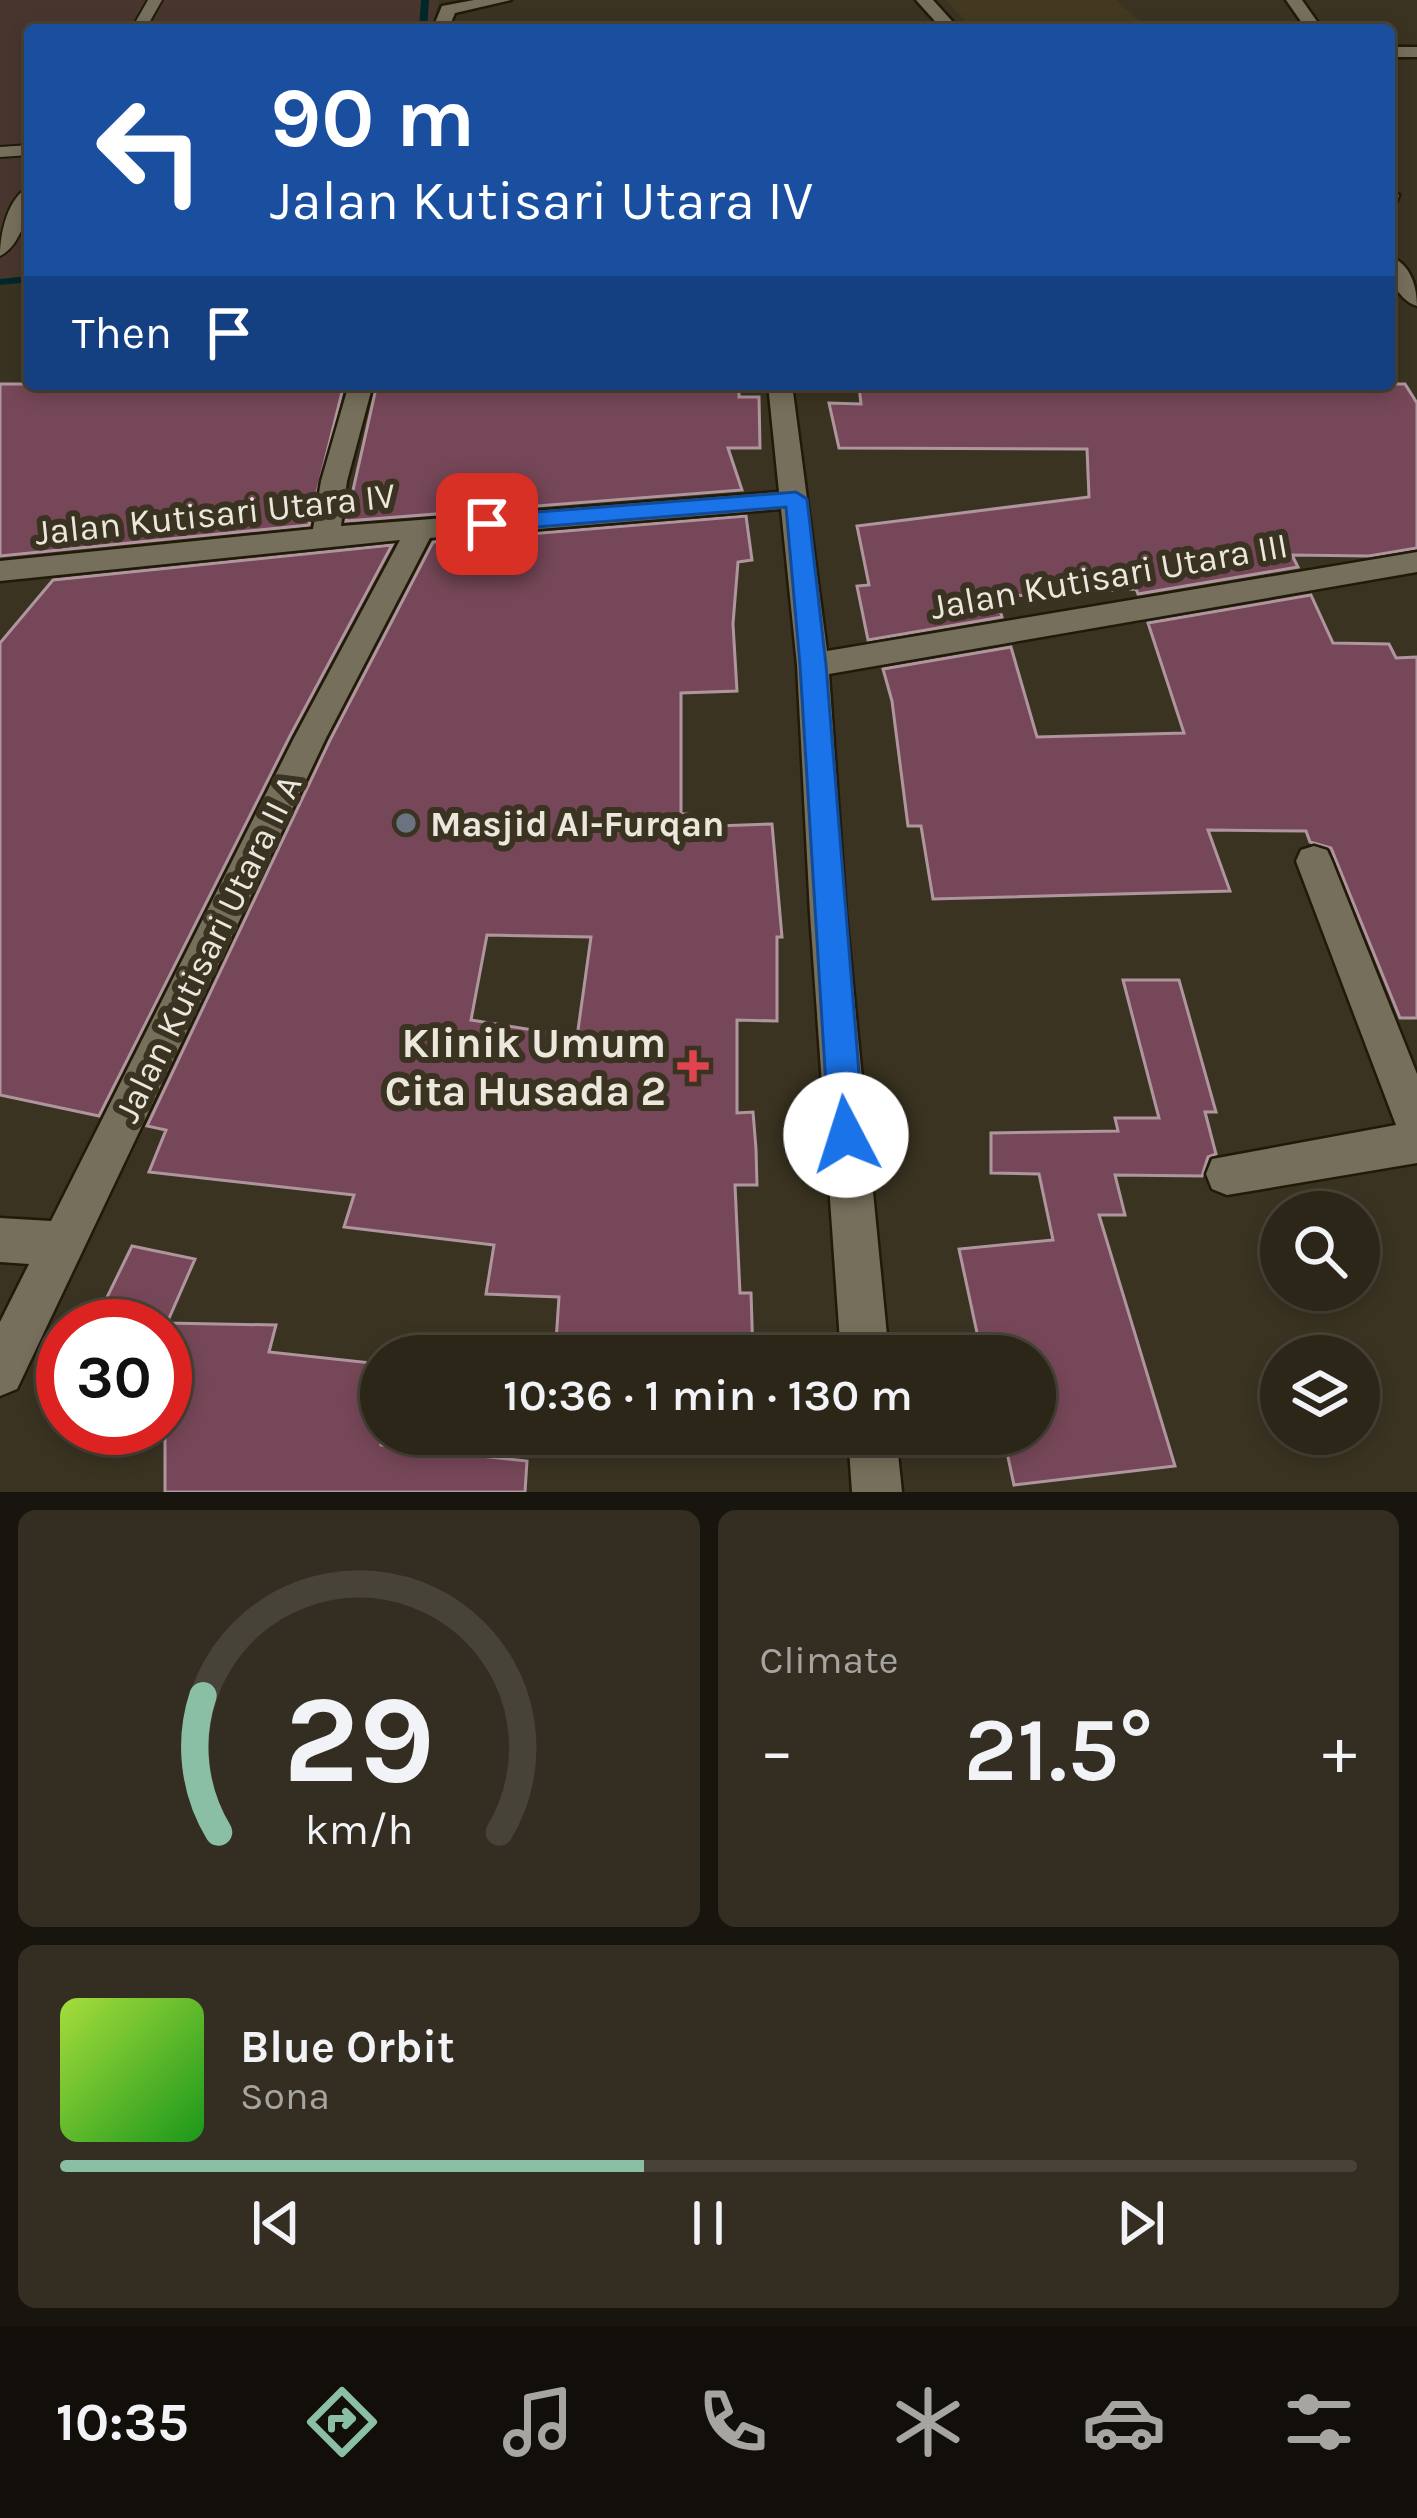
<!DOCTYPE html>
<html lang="en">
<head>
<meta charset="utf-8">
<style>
	:root { --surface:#2c2619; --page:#342e22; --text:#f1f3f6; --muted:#a6a5a2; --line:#484338; --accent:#8abfa5 }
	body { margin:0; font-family:Karla,sans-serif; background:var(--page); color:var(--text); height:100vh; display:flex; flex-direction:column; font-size:45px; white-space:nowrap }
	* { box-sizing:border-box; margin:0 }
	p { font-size:39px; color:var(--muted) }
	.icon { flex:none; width:66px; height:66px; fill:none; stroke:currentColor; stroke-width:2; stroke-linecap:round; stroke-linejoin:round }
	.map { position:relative; height:1492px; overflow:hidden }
	.side { display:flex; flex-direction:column; gap:18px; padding:18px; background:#18150e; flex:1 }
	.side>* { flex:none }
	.banner { position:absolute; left:24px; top:24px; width:1371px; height:366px; border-radius:12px; box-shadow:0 6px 18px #0003,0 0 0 3px var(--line); background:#1a4fa0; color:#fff; overflow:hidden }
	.fabs { position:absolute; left:1260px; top:1191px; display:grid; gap:24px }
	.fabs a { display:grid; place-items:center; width:120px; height:120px; border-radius:50%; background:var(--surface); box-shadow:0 6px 18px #0003,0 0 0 3px var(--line); font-size:60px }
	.speed { position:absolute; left:36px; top:1299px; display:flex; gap:24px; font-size:60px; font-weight:700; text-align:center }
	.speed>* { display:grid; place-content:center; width:156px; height:156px; border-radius:50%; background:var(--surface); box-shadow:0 6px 18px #0003,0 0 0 3px var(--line); line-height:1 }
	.speed .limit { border:18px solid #d22; background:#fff; color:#111 }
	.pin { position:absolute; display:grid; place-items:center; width:102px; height:102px; color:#fff; margin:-51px; border-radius:24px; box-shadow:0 6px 18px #0006 }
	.me { position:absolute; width:132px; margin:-66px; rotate:355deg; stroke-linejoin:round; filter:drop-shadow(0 0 9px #0008) }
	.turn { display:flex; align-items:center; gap:42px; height:252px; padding:0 48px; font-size:54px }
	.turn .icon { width:156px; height:156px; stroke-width:2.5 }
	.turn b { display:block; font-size:84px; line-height:102px }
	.then { display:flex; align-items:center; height:114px; padding:0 48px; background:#0003; gap:24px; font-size:45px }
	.big { font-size:90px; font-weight:600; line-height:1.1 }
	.side .card { flex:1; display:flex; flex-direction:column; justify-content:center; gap:18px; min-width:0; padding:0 42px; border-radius:18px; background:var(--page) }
	.side .dial { align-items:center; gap:0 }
	.dial svg { height:312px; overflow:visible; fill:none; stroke:var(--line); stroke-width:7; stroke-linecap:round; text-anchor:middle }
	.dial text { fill:var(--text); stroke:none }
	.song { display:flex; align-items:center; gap:36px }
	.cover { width:144px; height:144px; border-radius:18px; background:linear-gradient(135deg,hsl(80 70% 55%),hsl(120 70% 35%)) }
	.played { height:12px; border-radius:6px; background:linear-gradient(90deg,var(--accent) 45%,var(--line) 45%) }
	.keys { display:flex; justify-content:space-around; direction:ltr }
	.heat { display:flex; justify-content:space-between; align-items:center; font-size:66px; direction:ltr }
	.side .tiles { flex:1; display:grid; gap:18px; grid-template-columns:1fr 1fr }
	.card:last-child { grid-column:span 2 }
	.trip { position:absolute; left:360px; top:1335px; width:696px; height:120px; border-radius:60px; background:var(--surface); box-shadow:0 6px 18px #0003,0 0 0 3px var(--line); font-weight:600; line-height:120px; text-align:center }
	.menu { display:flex; height:192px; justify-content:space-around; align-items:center; background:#120f0a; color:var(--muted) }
	.menu .icon { width:84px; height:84px }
	.menu .current { color:var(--accent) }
	.menu b { font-size:54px; color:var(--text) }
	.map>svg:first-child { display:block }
	.built { fill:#423920 }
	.industrial { fill:#48362e }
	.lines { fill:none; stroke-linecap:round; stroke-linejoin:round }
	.stream { fill:#02272a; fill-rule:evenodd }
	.building { fill:#764758; stroke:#af969e; stroke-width:3; fill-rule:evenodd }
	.service-casing { stroke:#211a09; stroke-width:4 }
	.minor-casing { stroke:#211a09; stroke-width:5 }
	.service { fill:#766f5b; fill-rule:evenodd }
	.minor { fill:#766f5b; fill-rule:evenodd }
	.route { fill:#1a73e8; stroke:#114b97; stroke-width:3 }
	.worship-dot { fill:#6b7280; stroke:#3a3321; stroke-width:4.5 }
	.health-dot { fill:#e0444e; stroke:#3a3321; stroke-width:4.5 }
	.labels { text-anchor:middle; stroke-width:12; stroke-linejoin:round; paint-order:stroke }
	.street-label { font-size:36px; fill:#ebe7dc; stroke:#3a3321 }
	.poi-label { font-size:36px; font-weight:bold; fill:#ebe7dc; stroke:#3a3321; text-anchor:start }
	.near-poi-label { font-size:42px; font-weight:bold; fill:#ebe7dc; stroke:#3a3321; text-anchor:end }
</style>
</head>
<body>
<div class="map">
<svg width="1417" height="1492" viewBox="0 0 1417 1492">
	<rect width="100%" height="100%" fill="#3a3321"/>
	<path class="built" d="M 946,0 L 1116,0 L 1147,28 L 973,30 Z"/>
	<path class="industrial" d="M 0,0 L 439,0 L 432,30 L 30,30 L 30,276 L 0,279 Z"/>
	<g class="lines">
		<path class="stream" d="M 421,0 L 429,0 L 427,30 L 419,30 Z
			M 30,276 L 30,282 L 0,285 L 0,279 Z"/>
	</g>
	<path class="building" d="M 0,384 L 344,384 L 309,525 L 0,556 Z
		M 377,384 L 739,384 L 739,397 L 759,397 L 760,448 L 728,448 L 742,490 L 346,521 Z
		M 940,384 L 1405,384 L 1417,403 L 1417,548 L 1369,556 L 1292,555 L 1298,567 L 1138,594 L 1136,589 L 996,597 L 1002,617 L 868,640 L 857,586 L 869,585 L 857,526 L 1089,497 L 1087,449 L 839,448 L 829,403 L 861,404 L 859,386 L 941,388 Z
		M 746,516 L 752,560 L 738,562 L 733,624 L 737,691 L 681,693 L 681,814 L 689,814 L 689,827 L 772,824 L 782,937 L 777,937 L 777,1021 L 737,1020 L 737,1113 L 753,1112 L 756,1149 L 757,1185 L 735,1185 L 740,1293 L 751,1293 L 753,1356 L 555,1356 L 559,1297 L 486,1294 L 494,1245 L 344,1227 L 354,1195 L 149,1172 L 166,1130 L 147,1126 L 330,740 L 433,542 ZM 487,935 L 591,937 L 577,1037 L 471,1020 Z
		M 392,545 L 290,736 L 99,1116 L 0,1095 L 0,643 L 53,580 Z
		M 1311,595 L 1333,643 L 1389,644 L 1396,658 L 1417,657 L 1417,1018 L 1400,1018 L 1331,848 L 1310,842 L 1306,831 L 1208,830 L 1230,891 L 933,899 L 921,826 L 908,826 L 892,701 L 883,669 L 1011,647 L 1037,737 L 1184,733 L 1148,623 Z
		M 1123,980 L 1179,980 L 1216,1112 L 1205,1112 L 1216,1154 L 1208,1157 L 1202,1176 L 1115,1175 L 1125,1215 L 1099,1215 L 1175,1466 L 1014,1485 L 1003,1434 L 1035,1434 L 1035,1356 L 982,1356 L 959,1249 L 1053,1240 L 1039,1174 L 991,1173 L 991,1133 L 1118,1131 L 1115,1118 L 1159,1118 Z
		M 132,1246 L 195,1259 L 167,1323 L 276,1325 L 269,1352 L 381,1364 L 381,1445 L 527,1461 L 525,1492 L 165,1492 L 165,1326 L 93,1326 Z"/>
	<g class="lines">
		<defs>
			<path id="service" d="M 148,0 L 162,0 L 145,30 L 131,30 Z
				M 30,145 L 30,155 L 0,157 L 0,147 Z
				M 30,186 C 30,209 22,245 0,256 C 0,232 8,197 30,186 Z"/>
			<path id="minor" d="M 474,0 L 511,0 L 455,13 L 448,30 L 432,30 L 442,6 Z
				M 916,0 L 933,0 L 960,30 L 943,30 Z
				M 1286,0 L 1302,0 L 1323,30 L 1307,30 Z
				M 1389,47 L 1417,47 L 1417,57 L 1389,57 Z
				M 1389,189 L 1399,195 L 1397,201 L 1389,203 Z
				M 1389,256 C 1410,263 1417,286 1417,306 C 1396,299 1389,276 1389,256 Z
				M 349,384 L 373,384 L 347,481 L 341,526 L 779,492 L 768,384 L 792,384 L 827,651 L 1417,552 L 1417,572 L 829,674 L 846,914 L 889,1356 L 841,1356 L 810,914 L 797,665 L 781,509 L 430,538 L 326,738 L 17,1389 L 0,1396 L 0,1322 L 29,1264 L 0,1262 L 0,1218 L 51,1221 L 294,738 L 400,540 L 0,581 L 0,561 L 313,529 L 321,481 Z
				M 1314,846 L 1327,850 L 1332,861 L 1417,1074 L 1417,1163 L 1227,1195 L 1212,1189 L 1206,1174 L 1212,1159 L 1396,1125 L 1296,861 L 1301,850 Z
				M 848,1434 L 896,1434 L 902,1492 L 852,1492 Z"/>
		</defs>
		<use href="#service" class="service-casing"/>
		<use href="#minor" class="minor-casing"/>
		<use href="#service" class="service"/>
		<use href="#minor" class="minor"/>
	</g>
	<path class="route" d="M 796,492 L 807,499 L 826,665 L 864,1135 L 859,1147 L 846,1152 L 834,1147 L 829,1135 L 800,665 L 786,507 L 487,531 L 475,524 L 487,516 Z"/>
	<circle class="worship-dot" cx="406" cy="823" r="12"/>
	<path class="health-dot" d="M687 1048h12v12h12v12h-12v12h-12v-12h-12v-12h12z"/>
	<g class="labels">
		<g class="street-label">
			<text transform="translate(215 513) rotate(-6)" y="13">Jalan Kutisari Utara IV</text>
			<text transform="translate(1109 575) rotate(-10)" y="13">Jalan Kutisari Utara III</text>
			<text transform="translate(207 948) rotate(-64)" y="13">Jalan Kutisari Utara II A</text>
		</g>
		<g class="poi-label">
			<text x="430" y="836">Masjid Al-Furqan</text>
		</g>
		<g class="near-poi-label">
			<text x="666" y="1057">Klinik Umum<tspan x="666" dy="48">Cita Husada 2</tspan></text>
		</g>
	</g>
</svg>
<div class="fabs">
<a><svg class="icon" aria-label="search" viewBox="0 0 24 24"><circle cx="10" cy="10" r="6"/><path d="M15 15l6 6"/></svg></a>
<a><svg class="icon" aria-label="layers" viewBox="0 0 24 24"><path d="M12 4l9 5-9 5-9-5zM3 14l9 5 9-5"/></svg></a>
</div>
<div class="speed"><div class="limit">30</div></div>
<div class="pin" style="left:487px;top:524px;background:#d93025"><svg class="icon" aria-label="arrive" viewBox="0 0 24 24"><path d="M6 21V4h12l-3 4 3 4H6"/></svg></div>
<svg class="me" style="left:846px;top:1135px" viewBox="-20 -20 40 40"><circle r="19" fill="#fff"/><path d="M0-13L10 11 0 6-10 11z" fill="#1a73e8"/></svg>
<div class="trip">10:36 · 1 min · 130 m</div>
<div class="banner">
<div class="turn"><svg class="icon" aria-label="left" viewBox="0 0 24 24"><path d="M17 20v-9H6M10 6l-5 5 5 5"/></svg><div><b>90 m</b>Jalan Kutisari Utara IV</div></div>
<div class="then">Then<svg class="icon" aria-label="arrive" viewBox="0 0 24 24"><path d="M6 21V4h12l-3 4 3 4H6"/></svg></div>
</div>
</div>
<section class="side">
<div class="tiles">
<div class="card dial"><svg viewBox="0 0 100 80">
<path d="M14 69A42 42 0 1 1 86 69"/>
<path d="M14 69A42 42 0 0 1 10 34" stroke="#8abfa5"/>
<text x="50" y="56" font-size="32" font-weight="700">29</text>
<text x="50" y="72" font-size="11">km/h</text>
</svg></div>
<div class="card"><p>Climate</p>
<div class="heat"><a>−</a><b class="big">21.5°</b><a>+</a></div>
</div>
<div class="card">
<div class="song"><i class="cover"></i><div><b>Blue Orbit</b><p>Sona</p></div></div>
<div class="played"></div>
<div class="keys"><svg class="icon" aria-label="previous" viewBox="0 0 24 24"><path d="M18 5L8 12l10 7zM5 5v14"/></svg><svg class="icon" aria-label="pause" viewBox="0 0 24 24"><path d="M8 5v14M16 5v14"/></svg><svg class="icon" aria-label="next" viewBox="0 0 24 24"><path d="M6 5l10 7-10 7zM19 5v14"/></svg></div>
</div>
</div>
</section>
<nav class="menu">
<b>10:35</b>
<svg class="icon current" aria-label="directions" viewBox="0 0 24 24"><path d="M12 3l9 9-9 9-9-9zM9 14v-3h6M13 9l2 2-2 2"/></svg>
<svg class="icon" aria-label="music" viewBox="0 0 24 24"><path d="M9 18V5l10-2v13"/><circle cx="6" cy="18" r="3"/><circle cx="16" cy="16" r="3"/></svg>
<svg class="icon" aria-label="phone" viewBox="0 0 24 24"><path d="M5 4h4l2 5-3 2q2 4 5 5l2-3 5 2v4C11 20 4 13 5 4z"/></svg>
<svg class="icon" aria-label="climate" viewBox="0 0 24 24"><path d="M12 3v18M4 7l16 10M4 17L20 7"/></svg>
<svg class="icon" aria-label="car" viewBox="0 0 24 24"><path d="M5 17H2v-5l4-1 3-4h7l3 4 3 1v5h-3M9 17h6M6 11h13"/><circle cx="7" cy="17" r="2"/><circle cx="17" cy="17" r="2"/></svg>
<svg class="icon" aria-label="filters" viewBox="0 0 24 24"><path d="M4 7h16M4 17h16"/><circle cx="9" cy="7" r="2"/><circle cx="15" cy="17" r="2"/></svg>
</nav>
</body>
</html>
